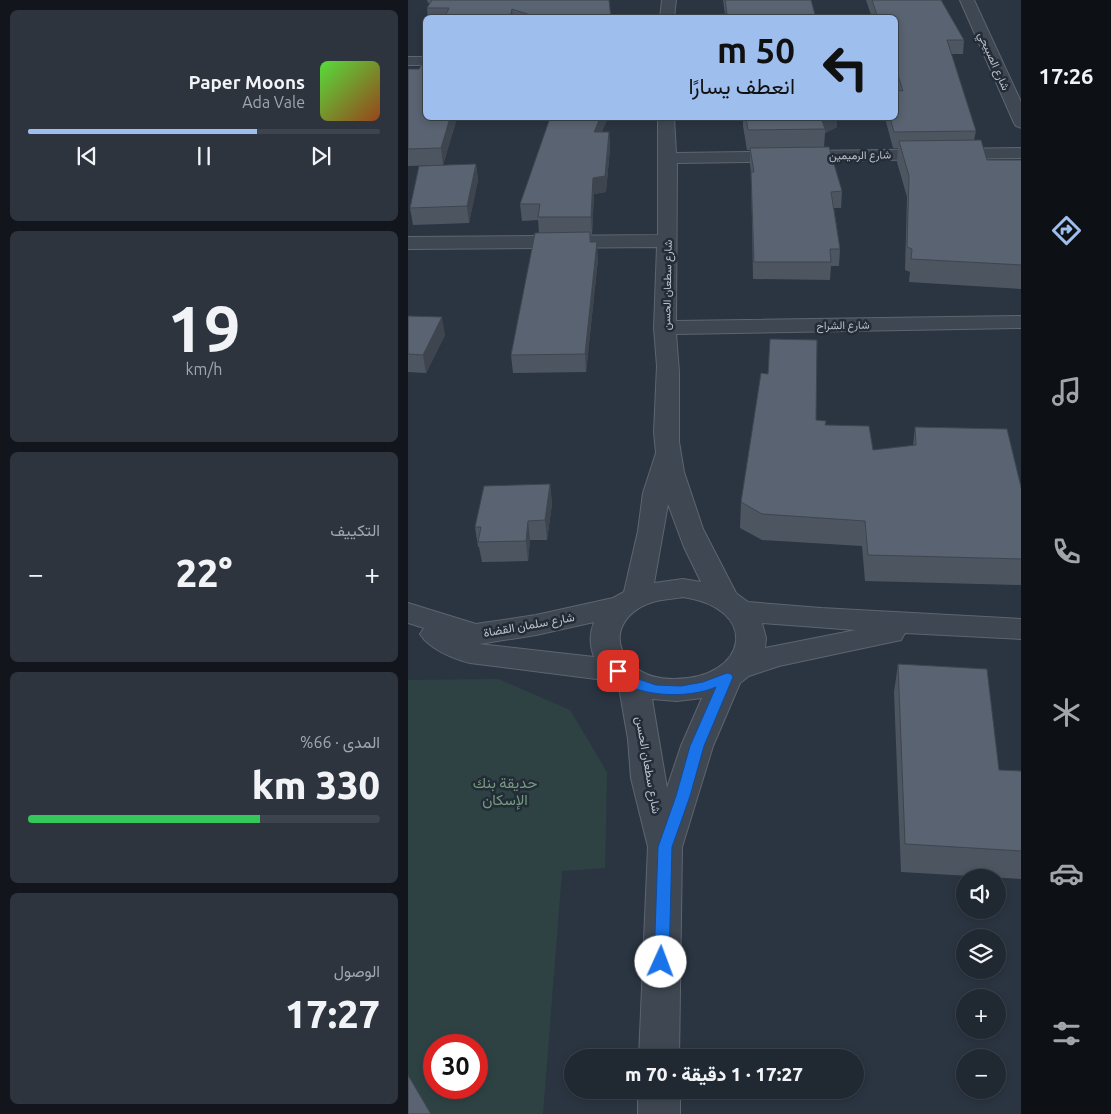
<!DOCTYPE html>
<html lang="ar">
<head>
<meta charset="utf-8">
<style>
	:root { --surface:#202832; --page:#2d343e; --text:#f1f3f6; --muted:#a2a6ac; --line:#3d444d; --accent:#9ebeee }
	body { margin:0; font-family:Ubuntu,Vazirmatn,sans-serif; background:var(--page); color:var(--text); direction:rtl; height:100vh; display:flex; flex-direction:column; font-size:19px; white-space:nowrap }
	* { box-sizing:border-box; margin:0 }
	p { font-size:16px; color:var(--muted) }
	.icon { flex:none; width:28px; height:28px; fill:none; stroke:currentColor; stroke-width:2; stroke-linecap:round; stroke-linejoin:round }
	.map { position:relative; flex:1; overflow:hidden; direction:ltr }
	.details { display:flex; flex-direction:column; gap:10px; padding:10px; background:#12161c; width:408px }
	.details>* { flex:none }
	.banner { position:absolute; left:15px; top:15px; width:475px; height:105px; border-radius:8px; box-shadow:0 2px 8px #0003,0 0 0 1px var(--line); direction:rtl; background:#9ebeee; color:#111; overflow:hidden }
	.tools { position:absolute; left:548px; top:869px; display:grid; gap:10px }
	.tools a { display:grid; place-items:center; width:50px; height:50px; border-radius:50%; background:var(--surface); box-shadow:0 2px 8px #0003,0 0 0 1px var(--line); font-size:25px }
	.speed { position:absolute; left:15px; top:1034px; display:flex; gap:10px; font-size:25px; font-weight:700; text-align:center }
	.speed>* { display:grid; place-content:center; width:65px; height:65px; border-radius:50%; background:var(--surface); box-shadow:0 2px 8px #0003,0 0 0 1px var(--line); line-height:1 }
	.speed .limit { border:8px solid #d22; background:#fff; color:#111 }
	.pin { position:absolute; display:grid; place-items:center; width:42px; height:42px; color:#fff; margin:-21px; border-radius:10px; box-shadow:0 2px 8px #0006 }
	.me { position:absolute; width:55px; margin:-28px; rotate:2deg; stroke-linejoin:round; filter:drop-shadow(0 0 4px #0008) }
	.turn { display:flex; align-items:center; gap:18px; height:105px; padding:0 20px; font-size:22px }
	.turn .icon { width:65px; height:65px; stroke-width:2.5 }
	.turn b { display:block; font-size:35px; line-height:42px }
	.big { font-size:38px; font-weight:800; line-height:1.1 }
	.details .tile { flex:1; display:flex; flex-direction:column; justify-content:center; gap:8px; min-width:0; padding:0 18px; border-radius:8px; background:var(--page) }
	.details .dial { align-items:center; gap:0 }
	.dial b { font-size:65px; line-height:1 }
	.song { display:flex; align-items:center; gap:15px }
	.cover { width:60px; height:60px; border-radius:8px; background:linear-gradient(135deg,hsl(110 70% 55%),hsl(20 70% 35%)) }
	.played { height:5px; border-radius:2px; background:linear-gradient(90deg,var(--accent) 65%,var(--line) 65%) }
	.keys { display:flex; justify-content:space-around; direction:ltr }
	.heat { display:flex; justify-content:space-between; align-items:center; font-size:28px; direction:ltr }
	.charge { height:8px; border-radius:4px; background:linear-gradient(90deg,#34c759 66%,var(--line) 0) }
	.trip { position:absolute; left:156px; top:1049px; width:300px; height:50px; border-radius:25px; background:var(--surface); box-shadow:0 2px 8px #0003,0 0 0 1px var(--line); font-weight:800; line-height:50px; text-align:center; direction:rtl }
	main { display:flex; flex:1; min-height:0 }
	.dock { display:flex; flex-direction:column; width:90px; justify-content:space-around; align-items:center; background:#0d1014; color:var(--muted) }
	.dock .icon { width:35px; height:35px }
	.dock .on { color:var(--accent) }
	.dock b { font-size:22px; color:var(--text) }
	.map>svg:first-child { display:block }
	.green { fill:#2e4244; fill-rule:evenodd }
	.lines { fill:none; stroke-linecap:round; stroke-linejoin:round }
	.minor-casing { stroke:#5d656f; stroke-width:2 }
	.minor { fill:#3f4752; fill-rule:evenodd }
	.wall { fill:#4d5561 }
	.shaded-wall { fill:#3e454f }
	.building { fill:#596371; stroke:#3e454f }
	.route { fill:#1a73e8; stroke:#114b97 }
	.labels { text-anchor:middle; stroke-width:5; stroke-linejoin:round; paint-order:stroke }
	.far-street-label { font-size:11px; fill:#bcc2cb; stroke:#232c37 }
	.street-label { font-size:12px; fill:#bcc2cb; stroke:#232c37 }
	.near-park-label { font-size:15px; fill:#769a7e; stroke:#232c37 }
</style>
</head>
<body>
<main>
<nav class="dock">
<b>17:26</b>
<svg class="icon on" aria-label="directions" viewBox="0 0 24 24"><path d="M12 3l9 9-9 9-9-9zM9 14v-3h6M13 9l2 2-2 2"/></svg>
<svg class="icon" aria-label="music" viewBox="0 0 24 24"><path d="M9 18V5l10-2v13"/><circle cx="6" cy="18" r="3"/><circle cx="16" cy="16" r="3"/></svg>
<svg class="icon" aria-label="phone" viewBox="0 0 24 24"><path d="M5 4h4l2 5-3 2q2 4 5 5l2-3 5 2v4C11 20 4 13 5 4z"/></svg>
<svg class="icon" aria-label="climate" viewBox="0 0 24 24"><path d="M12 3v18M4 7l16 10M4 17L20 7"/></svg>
<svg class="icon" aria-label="car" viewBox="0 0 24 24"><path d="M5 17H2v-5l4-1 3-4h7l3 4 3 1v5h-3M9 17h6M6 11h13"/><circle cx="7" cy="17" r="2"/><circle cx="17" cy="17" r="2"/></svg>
<svg class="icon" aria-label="filters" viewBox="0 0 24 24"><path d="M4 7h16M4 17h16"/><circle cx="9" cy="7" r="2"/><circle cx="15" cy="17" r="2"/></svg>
</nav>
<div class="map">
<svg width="614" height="1114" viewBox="0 0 614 1114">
	<rect width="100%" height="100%" fill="#2b3542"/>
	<path class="green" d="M 90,679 L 162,710 L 199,772 L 197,868 L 154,871 L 135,1114 L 0,1114 L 0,680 ZM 26,1045 L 69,1045 L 69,1088 L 26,1088 Z"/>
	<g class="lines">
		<defs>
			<path id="minor" d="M 254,0 L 268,0 L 266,18 L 252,18 Z
				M 552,0 L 566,0 L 614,104 L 614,128 L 608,126 L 606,123 Z
				M 0,57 L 18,57 L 18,65 L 0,65 Z
				M 250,118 L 266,118 L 268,153 L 614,148 L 614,158 L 269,163 L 268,321 L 614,316 L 614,328 L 268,334 L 271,372 L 271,442 L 276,472 L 295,529 L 328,593 L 340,602 L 413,608 L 614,619 L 614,639 L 497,633 L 493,640 L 371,666 L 341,676 L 332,683 L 305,746 L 274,847 L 271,1058 L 231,1058 L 240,847 L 223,778 L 220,739 L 211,687 L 204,681 L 62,663 C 46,659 21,649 12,634 L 16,628 L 0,623 L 0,603 L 68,624 L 128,615 L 205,598 L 216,592 L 230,531 L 235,493 L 248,453 L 246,432 L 249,366 L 246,328 L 249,247 L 0,249 L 0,237 L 250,235 ZM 260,504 L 276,547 L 293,582 L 275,579 L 246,583 ZM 275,597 C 354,609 340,679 266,679 C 252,679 239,677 227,667 C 199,643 212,612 245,602 C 254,599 265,599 275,597 ZM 186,622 C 181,635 182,645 186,657 L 71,644 L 128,635 ZM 354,623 L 448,630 L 357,648 L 358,638 ZM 294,698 L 273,746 L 259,788 L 244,699 L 269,701 Z
				M 230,1090 L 272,1090 L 272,1114 L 230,1114 Z"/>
		</defs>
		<use href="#minor" class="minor-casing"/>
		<use href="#minor" class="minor"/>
	</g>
	<path class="wall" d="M 19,0 L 201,0 L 203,18 L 20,18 L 19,8 L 22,3 L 20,3 Z
		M 315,0 L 403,0 L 317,14 Z
		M 458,0 L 533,0 L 556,40 L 555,54 L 543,54 L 568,131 L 566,140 L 579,160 L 614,160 L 614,289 L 501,282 L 502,272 L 497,270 L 499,197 L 489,162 L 490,148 L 485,148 L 477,118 L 488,118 L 488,18 L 464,18 Z
		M 0,69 L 11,69 L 49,118 L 35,165 L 0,166 Z
		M 200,118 L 193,132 L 201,132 L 202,148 L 198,192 L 186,194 L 184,234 L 182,234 L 183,242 L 190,259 L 178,372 L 105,373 L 103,355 L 131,233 L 130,220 L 114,221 L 112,204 Z
		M 327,118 L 429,118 L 429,127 L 417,133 L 416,147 L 434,191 L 433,208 L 426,208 L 432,249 L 431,266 L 423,266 L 422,280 L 345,279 L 343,173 L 342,164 L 342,150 L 339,150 L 335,126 L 335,121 Z
		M 68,164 L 70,180 L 61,223 L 5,225 L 2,208 Z
		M 0,316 L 37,335 L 18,373 L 0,372 Z
		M 408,420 L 465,450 L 505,446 L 507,427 L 614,491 L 614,585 L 457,581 L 454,546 L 354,540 L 332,528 L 333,502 Z
		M 142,484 L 144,504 L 139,540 L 122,540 L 120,561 L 74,562 L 71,547 L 70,547 L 67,527 Z
		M 490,664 L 591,770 L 614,771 L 614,879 L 493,872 L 486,692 Z"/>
	<path class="shaded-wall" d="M 104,9 L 105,18 L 102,18 Z
		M 42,118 L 49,118 L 35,165 L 33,148 Z
		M 192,118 L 200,118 L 187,148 L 186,132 Z
		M 412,118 L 429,118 L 429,127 L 417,133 L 417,129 Z
		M 201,132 L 202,148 L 198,192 L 186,194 L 184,234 L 183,217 L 185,178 Z
		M 68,164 L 70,180 L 61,223 L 59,206 Z
		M 189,242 L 190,259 L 178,372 L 177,354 Z
		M 34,317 L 37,335 L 18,373 L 15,355 Z
		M 142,484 L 144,504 L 139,540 L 137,520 Z
		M 120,521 L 122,540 L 120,561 L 118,541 Z"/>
	<path class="building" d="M 24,0 L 201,0 L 203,18 L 131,18 L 104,9 L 102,18 L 36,18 L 41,8 L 19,8 Z
		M 317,0 L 403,0 L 408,18 L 313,18 L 312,14 L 319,14 Z
		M 464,0 L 533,0 L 556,40 L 539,40 L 568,131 L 486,132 L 482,118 L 488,118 L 488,90 L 495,91 L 488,69 L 488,18 L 470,18 Z
		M 18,57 L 18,118 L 42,118 L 33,148 L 0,149 L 0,69 L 11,69 Z
		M 142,118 L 192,118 L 186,132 L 201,132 L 197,176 L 185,178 L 183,217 L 130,217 L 132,204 L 112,204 Z
		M 338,118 L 413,118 L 417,129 L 340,130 Z
		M 573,140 L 579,160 L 614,160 L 614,265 L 503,259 L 504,249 L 499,247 L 501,176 L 491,141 Z
		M 421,147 L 434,191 L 423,192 L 432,249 L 422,249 L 423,262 L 346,262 L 343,172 L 346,172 L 342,148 Z
		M 68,164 L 59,206 L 2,208 L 11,166 Z
		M 182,232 L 182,242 L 189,242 L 177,354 L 103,355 L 127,233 Z
		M 0,316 L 34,317 L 15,355 L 0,354 Z
		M 362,339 L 409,340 L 408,420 L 418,421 L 417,425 L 461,426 L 465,450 L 508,445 L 507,427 L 599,429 L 614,491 L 614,559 L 460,555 L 457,521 L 354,514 L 333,502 L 353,373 L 360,374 Z
		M 142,484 L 137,520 L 120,521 L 118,541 L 70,542 L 73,527 L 67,527 L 76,486 Z
		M 490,664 L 579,669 L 591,770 L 614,771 L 614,851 L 497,844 Z
		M 0,1075 L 23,1114 L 0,1114 Z"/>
	<path class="route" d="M 210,667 L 230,679 L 248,685 L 273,686 L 295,682 L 319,673 L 323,674 L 325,677 L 296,746 L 282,796 L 264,847 L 261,962 L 259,967 L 253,969 L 248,967 L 246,962 L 250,847 L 268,796 L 282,746 L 308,687 C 282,699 221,699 203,671 L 205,668 Z"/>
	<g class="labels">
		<g class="far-street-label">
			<text transform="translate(586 61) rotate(66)" y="4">شارع الصبيحي</text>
			<text transform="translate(452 155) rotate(-1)" y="4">شارع الرميمين</text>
			<text transform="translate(259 285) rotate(-89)" y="4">شارع سطعان الحسن</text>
			<text transform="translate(435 325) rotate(-1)" y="4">شارع الشراح</text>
		</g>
		<g class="street-label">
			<text transform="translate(121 625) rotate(-10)" y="4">شارع سلمان القضاة</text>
			<text transform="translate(240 765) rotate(80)" y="4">شارع سطعان الحسن</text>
		</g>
		<g class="near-park-label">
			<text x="97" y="788">حديقة بنك<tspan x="97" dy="17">الإسكان</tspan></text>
		</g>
	</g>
</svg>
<div class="tools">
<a><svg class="icon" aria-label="sound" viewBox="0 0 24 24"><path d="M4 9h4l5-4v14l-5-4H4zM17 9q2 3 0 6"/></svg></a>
<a><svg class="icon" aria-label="layers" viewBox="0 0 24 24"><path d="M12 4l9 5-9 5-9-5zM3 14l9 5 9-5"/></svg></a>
<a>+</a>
<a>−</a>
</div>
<div class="speed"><div class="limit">30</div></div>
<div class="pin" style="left:210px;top:671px;background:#d93025"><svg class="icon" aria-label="arrive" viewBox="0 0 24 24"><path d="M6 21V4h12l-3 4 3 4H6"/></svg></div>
<svg class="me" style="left:253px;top:962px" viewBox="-20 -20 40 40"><circle r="19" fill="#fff"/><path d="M0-13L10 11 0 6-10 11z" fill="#1a73e8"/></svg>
<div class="trip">17:27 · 1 دقيقة · 70 m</div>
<div class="banner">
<div class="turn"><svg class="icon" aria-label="left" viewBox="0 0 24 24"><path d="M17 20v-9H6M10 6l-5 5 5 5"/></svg><div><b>50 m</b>انعطف يسارًا</div></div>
</div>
</div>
<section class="details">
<div class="tile">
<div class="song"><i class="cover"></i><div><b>Paper Moons</b><p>Ada Vale</p></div></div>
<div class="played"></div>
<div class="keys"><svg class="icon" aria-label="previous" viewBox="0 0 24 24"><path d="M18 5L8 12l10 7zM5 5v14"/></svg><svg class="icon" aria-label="pause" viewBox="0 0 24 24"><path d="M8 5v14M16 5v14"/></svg><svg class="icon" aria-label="next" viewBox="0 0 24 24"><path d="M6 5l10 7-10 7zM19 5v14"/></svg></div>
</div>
<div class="tile dial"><b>19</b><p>km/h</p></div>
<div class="tile"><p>التكييف</p>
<div class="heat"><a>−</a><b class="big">22°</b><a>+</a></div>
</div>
<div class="tile"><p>المدى · 66%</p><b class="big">330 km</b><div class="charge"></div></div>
<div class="tile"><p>الوصول</p><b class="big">17:27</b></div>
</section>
</main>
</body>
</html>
